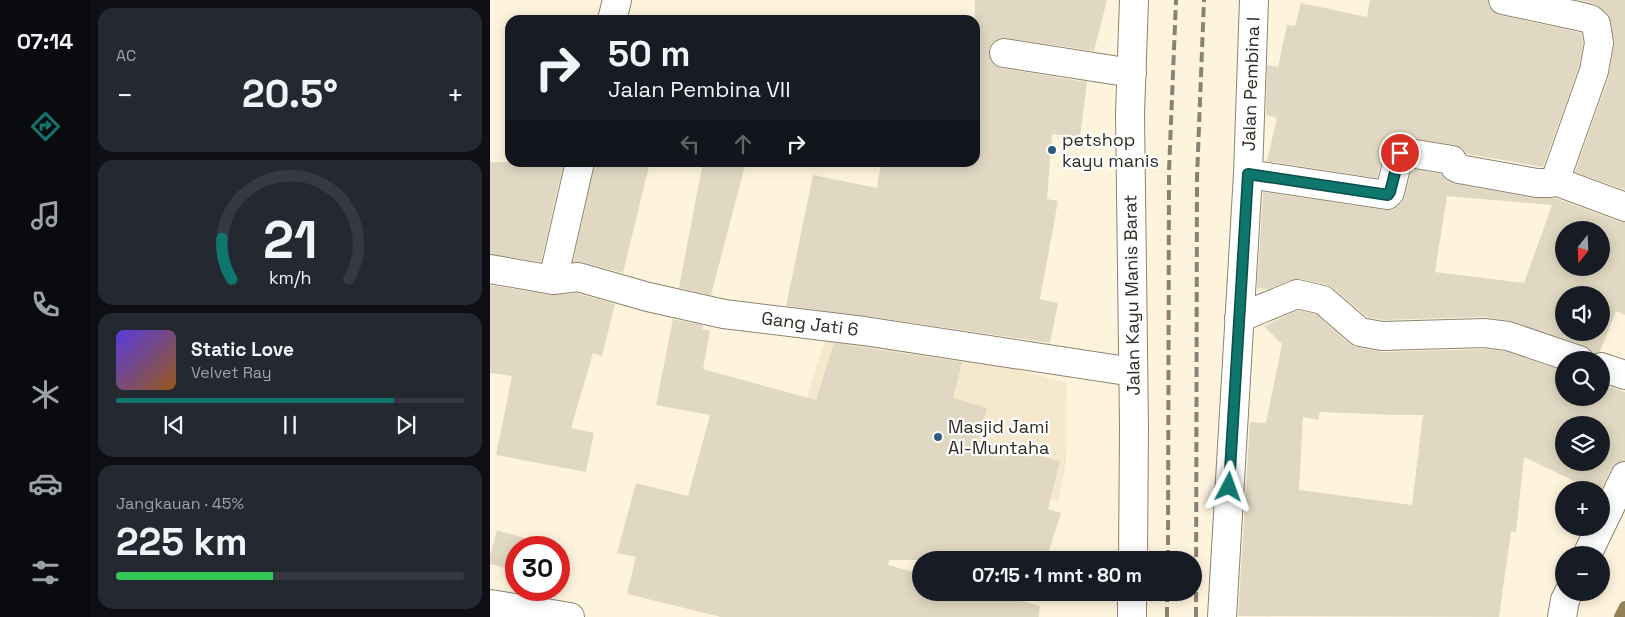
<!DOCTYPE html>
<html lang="id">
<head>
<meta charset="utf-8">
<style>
	:root { --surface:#171b24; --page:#242831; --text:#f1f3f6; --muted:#9ea1a6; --line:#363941; --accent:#0f766e }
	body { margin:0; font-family:"Space Grotesk",sans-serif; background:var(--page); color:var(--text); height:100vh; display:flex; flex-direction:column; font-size:19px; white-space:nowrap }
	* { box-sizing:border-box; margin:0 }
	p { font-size:16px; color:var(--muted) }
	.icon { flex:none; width:28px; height:28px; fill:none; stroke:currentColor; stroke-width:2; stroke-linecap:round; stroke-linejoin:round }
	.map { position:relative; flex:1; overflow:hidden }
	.sheet { display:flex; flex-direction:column; gap:8px; padding:8px; background:#0d0f14; width:400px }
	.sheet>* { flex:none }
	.guide { position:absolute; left:15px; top:15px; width:475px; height:152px; border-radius:15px; box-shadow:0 2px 12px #0003; background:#171b24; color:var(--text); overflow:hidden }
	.needle { width:32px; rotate:198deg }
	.tools { position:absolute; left:1065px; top:221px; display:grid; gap:10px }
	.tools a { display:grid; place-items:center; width:55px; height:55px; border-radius:50%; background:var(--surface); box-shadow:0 2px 12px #0003; font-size:25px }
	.speed { position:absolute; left:15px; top:536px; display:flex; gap:10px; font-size:25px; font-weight:700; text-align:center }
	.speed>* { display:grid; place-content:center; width:65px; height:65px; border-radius:50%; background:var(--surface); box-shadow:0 2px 12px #0003; line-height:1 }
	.speed .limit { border:8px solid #d22; background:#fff; color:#111 }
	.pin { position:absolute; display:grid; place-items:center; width:42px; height:42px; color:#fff; margin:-21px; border:2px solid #fff; border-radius:50%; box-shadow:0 1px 5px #0007 }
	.me { position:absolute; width:55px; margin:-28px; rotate:4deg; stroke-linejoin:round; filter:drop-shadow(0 0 4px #0008) }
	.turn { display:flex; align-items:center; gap:18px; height:105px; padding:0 20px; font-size:22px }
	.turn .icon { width:65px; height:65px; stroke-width:2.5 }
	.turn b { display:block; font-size:35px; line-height:42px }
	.lanes { display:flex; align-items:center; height:48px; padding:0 20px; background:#0003; justify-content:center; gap:25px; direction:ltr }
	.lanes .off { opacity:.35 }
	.big { font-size:38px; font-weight:700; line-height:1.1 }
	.sheet .widget { flex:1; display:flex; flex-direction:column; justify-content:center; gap:8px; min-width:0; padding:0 18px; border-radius:15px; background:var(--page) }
	.sheet .dial { align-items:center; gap:0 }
	.dial svg { height:130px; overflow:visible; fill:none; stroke:var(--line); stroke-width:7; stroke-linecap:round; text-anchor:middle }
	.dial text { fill:var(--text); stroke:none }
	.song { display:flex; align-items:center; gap:15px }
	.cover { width:60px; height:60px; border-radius:8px; background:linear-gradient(135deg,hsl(250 70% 55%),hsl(30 70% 35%)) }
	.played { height:5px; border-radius:2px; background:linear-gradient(90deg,var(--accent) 80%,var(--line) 80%) }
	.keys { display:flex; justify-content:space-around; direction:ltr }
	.heat { display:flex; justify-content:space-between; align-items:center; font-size:28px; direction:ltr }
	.charge { height:8px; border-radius:4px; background:linear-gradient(90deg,#34c759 45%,var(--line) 0) }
	.trip { position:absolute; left:422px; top:551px; width:290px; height:50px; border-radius:25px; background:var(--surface); box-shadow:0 2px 12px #0003; font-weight:700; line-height:50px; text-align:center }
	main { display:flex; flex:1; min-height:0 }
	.tabs { display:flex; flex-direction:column; width:90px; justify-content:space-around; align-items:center; background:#090b0e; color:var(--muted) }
	.tabs .icon { width:35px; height:35px }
	.tabs .active { color:var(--accent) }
	.tabs b { font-size:22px; color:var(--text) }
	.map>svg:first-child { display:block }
	.built { fill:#f5e8cc }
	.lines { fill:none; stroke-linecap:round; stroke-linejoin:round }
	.stream { stroke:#928157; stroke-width:12 }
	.building { fill:#e0d8c2; fill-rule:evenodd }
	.minor-casing { stroke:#8c8470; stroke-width:30 }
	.tertiary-casing { stroke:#8c8470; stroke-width:30 }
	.minor { stroke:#fff; stroke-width:28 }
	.tertiary { stroke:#fff; stroke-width:28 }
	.rail { stroke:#898375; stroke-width:4; stroke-dasharray:10 5; stroke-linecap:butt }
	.route-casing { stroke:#0a4d48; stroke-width:12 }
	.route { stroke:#0f766e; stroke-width:9 }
	.poi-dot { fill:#2d5d7c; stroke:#fff; stroke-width:2 }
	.labels { text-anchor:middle; stroke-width:4.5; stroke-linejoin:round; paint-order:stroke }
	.street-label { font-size:18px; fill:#302c24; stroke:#fff }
	.poi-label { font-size:18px; fill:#302c24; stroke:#fff; text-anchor:start }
</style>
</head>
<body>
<main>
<nav class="tabs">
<b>07:14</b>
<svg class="icon active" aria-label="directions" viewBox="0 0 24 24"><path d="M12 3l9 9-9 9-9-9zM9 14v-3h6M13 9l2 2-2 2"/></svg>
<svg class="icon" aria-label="music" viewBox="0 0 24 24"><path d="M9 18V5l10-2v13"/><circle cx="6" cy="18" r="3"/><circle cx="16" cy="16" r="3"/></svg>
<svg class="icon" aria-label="phone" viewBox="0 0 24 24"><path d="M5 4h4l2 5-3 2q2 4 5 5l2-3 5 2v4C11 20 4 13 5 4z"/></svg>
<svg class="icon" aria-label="climate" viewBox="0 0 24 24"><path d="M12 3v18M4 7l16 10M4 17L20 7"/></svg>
<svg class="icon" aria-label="car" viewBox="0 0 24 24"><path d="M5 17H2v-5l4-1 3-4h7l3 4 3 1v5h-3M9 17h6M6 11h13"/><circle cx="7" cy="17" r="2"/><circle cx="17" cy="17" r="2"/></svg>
<svg class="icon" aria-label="filters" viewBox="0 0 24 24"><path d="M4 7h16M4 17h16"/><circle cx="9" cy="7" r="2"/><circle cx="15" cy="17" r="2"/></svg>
</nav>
<section class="sheet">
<div class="widget"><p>AC</p>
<div class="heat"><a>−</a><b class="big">20.5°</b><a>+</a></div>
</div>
<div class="widget dial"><svg viewBox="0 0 100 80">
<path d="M14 69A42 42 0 1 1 86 69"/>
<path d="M14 69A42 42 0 0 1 8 44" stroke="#0f766e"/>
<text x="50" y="56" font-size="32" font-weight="700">21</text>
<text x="50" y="72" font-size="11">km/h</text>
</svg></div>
<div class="widget">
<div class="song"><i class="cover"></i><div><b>Static Love</b><p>Velvet Ray</p></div></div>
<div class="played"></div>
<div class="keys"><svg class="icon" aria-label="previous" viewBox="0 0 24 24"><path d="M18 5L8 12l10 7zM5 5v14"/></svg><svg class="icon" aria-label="pause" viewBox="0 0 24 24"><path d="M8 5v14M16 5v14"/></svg><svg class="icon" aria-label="next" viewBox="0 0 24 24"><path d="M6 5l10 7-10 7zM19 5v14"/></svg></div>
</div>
<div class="widget"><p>Jangkauan · 45%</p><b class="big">225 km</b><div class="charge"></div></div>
</section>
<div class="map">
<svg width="1135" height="617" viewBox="0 0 1135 617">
	<rect width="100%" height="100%" fill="#fef4de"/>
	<path class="built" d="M 399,334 L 577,383 L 576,463 L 568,502 L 493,479 L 315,402 L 336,337 L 393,350 Z"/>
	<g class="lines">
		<path class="stream" d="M 1130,617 L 1135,607"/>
	</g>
	<path class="building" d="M 485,0 L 617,0 L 604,51 L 516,38 L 508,39 L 502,43 L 499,50 L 500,59 L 504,65 L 511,68 L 597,82 L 590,137 L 562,134 L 557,199 L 568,201 L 550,299 L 568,303 L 560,343 L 376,316 L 296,306 L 323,175 L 387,188 L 391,162 L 485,162 Z
		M 880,0 L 998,0 L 998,5 L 1002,11 L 1009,15 L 1092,33 L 1093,43 L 1089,67 L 1053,167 L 977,154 L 972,148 L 965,145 L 915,137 L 909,137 L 899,143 L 894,151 L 887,178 L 777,161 L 787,118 L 776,115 L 777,65 L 788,67 L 797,25 L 805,26 L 811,3 L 877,17 Z
		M 1088,0 L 1135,0 L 1135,190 L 1085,172 L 1119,76 L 1124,45 L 1121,22 L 1116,13 L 1104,4 Z
		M 0,162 L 74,162 L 51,262 L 0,254 Z
		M 105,162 L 160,162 L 133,273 L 92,262 L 83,262 Z
		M 213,162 L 256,162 L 221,295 L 189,288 Z
		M 922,169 L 951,174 L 958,181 L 966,184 L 1044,198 L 1065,198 L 1130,222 L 1135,222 L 1135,315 L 1126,311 L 1110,352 L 1103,354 L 1100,349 L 1094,345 L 1020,321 L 994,317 L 893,320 L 877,317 L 843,288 L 837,285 L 811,279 L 801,280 L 778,289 L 767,288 L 773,192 L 895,210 L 901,210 L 911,203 L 915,196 ZM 957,196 L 1062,205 L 1034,283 L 945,272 ZM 1074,230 L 1111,230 L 1111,268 L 1074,268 ZM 1074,295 L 1111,295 L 1111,332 L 1074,332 Z
		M 0,285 L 61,295 L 87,293 L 125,304 L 112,356 L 103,353 L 81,428 L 104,433 L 96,472 L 6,455 L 22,376 L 0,373 Z
		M 808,310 L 826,314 L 860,344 L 867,347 L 892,352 L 993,349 L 1014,351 L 1074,371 L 1074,398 L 1111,398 L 1111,384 L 1135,392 L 1135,461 L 1127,463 L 1121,469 L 1111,490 L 1103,490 L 1034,457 L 1026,532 L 1021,531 L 1009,617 L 748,616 L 760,422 L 776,423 L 792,344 L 774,326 ZM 830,412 L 905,415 L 933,415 L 922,505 L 809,490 L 813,417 L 828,420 ZM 1074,425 L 1111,425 L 1111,462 L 1074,462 Z
		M 183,319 L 213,325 L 212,329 L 220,331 L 213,369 L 326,400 L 344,343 L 472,362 L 463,398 L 497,408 L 488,440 L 570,461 L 558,509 L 571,513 L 556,560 L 399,560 L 398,565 L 431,574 L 431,592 L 499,592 L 550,606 L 549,617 L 231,617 L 137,594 L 146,557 L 127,553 L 146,483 L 198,496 L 220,415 L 166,405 Z
		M 7,530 L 67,548 L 26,548 L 26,571 L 0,564 L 0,556 Z
		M 69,548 L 76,550 L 69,577 Z"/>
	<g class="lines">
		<defs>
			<path id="minor" d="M 1013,0 L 1088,16 L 1100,19 L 1106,24 L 1109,43 L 1104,71 L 1065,181
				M 122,20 L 127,0
				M 514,53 L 642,73
				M 758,174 L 897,195 L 900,192 L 909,155 L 913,152 L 962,160 L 965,167 L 969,169 L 1047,183 L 1060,183 L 1065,181 L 1135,207
				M 0,269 L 63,280 L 88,277 L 158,297 L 234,314 L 374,331 L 643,372
				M 63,280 L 90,162
				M 749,318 L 807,294 L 833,300 L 870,332 L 892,336 L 994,333 L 1018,336 L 1089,360
				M 1111,367 L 1135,375
				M 1111,526 L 1135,476
				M 1097,555 L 1110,528
				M 0,604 L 80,617
				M 732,617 L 758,174 L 764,0
				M 1072,617 L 1075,600 L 1079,592"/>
			<path id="tertiary" d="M 643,560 L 644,427 L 640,113 L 644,0
				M 642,617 L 642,592"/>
		</defs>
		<use href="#minor" class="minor-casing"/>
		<use href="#tertiary" class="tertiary-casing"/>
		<use href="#minor" class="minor"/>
		<use href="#tertiary" class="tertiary"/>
		<path class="rail" d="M 678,560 L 679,171 L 686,0
			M 677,617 L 677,592
			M 706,617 L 707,177 L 714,0"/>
	</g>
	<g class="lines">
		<defs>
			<path id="route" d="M 739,487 L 758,174 L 898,195 L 900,192 L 910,153"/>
		</defs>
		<use href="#route" class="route-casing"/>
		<use href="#route" class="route"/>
	</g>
	<g class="poi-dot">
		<circle cx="562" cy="150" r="5"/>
		<circle cx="448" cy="437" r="5"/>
	</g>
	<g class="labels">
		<g class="street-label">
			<text transform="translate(761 84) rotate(-88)" y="6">Jalan Pembina I</text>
			<text transform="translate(642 295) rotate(-91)" y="6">Jalan Kayu Manis Barat</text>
			<text transform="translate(320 324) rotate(7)" y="6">Gang Jati 6</text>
		</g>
		<g class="poi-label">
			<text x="572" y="146">petshop<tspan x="572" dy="21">kayu manis</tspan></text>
			<text x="458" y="433">Masjid Jami<tspan x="458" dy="21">Al-Muntaha</tspan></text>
		</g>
	</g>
</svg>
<div class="tools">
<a><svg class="needle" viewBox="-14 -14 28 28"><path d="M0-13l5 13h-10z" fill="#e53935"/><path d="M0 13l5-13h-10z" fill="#9ea1a6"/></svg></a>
<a><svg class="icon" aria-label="sound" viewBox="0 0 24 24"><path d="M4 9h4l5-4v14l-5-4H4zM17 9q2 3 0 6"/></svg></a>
<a><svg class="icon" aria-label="search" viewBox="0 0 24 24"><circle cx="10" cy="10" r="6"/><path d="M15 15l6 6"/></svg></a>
<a><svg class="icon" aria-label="layers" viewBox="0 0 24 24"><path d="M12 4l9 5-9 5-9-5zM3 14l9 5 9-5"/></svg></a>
<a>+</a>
<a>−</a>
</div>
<div class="speed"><div class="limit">30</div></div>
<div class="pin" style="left:910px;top:153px;background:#d93025"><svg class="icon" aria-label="arrive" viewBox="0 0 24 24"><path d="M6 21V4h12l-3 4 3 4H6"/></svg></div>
<svg class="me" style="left:739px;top:487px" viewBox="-20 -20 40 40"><path d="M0-17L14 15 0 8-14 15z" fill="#0f766e" stroke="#fff" stroke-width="4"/></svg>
<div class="trip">07:15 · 1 mnt · 80 m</div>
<div class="guide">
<div class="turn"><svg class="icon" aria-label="right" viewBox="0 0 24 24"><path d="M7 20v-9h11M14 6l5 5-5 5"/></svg><div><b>50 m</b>Jalan Pembina VII</div></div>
<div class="lanes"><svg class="icon off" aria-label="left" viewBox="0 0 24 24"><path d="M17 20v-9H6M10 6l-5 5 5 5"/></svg><svg class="icon off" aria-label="ahead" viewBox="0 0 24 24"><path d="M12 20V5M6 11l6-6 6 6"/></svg><svg class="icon" aria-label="right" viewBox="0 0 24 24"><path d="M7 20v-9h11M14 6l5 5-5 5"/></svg></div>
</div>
</div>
</main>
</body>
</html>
